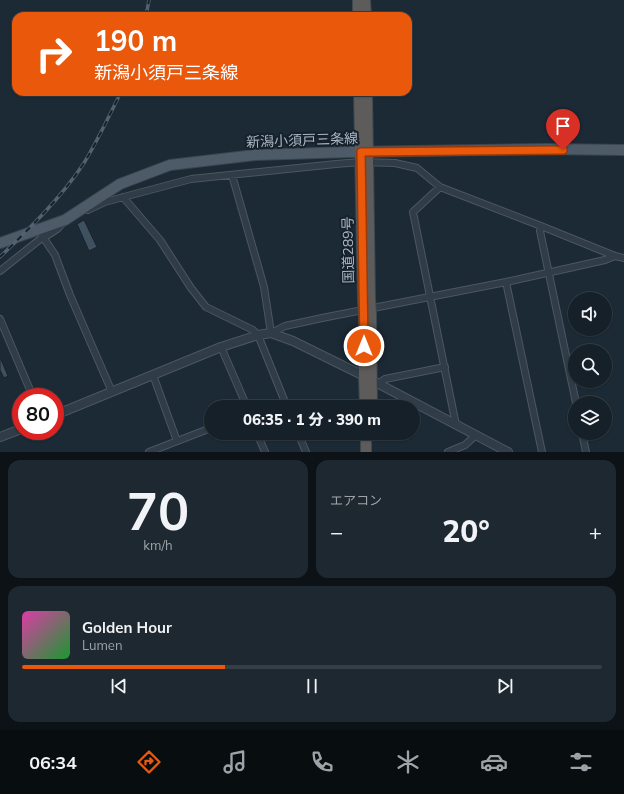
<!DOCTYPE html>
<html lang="ja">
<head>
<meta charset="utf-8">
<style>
	:root { --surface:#152028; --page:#1e2830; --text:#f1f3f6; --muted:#9da3a8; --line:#343e45; --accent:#ea580c }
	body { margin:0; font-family:Mulish,"Noto Sans JP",sans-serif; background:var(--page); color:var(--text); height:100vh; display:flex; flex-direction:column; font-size:15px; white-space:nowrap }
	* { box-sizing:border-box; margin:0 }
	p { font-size:13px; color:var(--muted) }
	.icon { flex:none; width:22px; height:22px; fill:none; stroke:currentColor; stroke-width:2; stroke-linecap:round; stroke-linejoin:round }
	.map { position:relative; height:452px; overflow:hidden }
	.side { display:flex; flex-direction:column; gap:8px; padding:8px; background:#0c1216; flex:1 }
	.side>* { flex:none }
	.hud { position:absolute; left:12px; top:12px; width:400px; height:84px; border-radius:12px; box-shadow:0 1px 3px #0004,0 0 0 1px var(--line); background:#ea580c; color:#fff; overflow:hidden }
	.buttons { position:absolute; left:568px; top:292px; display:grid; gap:8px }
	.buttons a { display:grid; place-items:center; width:44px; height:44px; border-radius:50%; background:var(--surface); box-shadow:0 1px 3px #0004,0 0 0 1px var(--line); font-size:20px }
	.speed { position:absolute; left:12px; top:388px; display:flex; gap:8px; font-size:20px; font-weight:700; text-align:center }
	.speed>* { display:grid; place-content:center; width:52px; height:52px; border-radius:50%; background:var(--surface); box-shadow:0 1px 3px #0004,0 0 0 1px var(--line); line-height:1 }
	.speed .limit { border:6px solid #d22; background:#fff; color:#111 }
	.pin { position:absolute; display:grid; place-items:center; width:34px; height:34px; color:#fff; margin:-41px -17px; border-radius:50% 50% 50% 0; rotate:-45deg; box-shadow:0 0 4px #0007 }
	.pin .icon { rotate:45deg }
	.me { position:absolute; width:44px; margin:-22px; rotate:0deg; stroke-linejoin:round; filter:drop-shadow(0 0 3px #0008) }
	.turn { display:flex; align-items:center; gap:14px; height:84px; padding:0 16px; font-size:18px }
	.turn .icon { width:52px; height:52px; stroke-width:2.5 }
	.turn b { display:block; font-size:28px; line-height:34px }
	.big { font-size:30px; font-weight:800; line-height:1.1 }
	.side .card { flex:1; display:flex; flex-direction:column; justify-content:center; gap:6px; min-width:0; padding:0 14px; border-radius:12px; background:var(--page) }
	.side .dial { align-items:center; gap:0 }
	.dial b { font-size:52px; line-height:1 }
	.song { display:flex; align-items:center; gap:12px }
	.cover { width:48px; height:48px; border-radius:6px; background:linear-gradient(135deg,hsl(320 70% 55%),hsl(130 70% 35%)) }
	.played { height:4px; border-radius:2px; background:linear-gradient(90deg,var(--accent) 35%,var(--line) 35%) }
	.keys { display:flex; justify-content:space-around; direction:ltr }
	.heat { display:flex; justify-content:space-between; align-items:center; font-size:22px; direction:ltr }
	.side .tiles { flex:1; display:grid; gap:8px; grid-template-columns:1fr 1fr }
	.card:last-child { grid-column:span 2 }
	.trip { position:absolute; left:204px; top:400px; width:216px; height:40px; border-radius:20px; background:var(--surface); box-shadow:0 1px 3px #0004,0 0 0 1px var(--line); font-weight:800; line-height:40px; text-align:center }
	.dock { display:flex; height:64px; justify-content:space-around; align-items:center; background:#080d10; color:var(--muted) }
	.dock .icon { width:28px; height:28px }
	.dock .on { color:var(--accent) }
	.dock b { font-size:18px; color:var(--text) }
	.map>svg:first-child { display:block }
	.building { fill:#3f505f; stroke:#18232d }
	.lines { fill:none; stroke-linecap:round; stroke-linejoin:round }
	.minor-casing { stroke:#4b5762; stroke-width:8 }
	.tertiary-casing { stroke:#4b5762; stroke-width:10 }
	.primary-casing { stroke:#394550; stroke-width:12 }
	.trunk-casing { stroke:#3b4751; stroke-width:12 }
	.minor { stroke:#303c47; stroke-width:6 }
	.tertiary { stroke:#303c47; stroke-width:8 }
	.primary { stroke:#4d5b68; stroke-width:10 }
	.trunk { stroke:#5e5c5a; stroke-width:10 }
	.rail-casing { stroke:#51616f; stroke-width:3.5 }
	.rail { stroke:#16212b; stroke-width:2; stroke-dasharray:6; stroke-linecap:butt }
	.trunk-bridge-casing { stroke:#3b4751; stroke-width:12; stroke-linecap:butt }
	.trunk-bridge { stroke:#5e5c5a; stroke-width:10 }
	.route-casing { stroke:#983908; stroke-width:10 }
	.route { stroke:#ea580c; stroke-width:7 }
	.labels { text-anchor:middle; stroke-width:4; stroke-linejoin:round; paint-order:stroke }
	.street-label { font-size:14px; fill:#a9b7c5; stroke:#16212b }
</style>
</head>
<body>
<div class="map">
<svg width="624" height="452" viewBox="0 0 624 452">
	<rect width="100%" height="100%" fill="#1c2a36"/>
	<path class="building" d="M 84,220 L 97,247 L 89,251 L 77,224 Z
		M 0,357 L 8,376 L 4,378 L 0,370 Z"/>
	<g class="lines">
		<defs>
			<path id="minor" d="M 232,175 L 264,287 L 271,333 L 285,326 L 322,318 L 506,282 L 605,260 L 615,256
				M 440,187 L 413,212 L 456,425
				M 123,197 L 160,240 L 191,288 L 206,307 L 253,330 L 258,335 L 287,407
				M 88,210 L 105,202 L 191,179 L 336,164 L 361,162 L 395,163 L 417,168 L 440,187 L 541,226 L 615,256 L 624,258
				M 541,226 L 540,231 L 576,403
				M 0,271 L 43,237 L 55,255 L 70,295 L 112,392
				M 506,282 L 542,452
				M 0,319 L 33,397
				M 221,347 L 247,407
				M 153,375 L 177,441
				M 378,384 L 385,379 L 445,367
				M 257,433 L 265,452
				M 298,433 L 306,452
				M 582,433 L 586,452
				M 149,452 L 211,428
				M 448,452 L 465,445 L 476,435"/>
			<path id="tertiary" d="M 43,237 L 57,228 L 64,220
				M 55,415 L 221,347 L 258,335 L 271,333 L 293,341 L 360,374 L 508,452
				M 0,437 L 21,429"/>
			<path id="primary" d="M 0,243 L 65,220 L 120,184 L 170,165 L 255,155 L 350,152 L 547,149 L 624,150"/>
			<path id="trunk" d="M 358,0 L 358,16
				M 365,0 L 366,16
				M 359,92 L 363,300
				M 367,92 L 370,298
				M 371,314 L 372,407
				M 364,315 L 364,376 L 365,407
				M 366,433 L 366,452"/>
		</defs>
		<use href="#minor" class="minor-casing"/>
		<use href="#tertiary" class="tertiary-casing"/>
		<use href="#primary" class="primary-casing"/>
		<use href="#trunk" class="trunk-casing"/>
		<use href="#minor" class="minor"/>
		<use href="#tertiary" class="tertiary"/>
		<use href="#primary" class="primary"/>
		<use href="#trunk" class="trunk"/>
		<defs>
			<path id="rail" d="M 146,16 L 149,0
				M 0,257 C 30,228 61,198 84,163 C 98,140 109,116 121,92"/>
		</defs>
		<use href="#rail" class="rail-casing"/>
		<use href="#rail" class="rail"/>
		<defs>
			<path id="trunk-bridge" d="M 370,298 L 371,314
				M 363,300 L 364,315"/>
		</defs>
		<use href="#trunk-bridge" class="trunk-bridge-casing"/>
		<use href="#trunk-bridge" class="trunk-bridge"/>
	</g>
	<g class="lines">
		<defs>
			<path id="route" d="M 364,346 L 361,152 L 563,150"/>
		</defs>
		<use href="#route" class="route-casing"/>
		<use href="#route" class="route"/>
	</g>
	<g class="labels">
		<g class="street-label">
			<text transform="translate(302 140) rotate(-2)" y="5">新潟小須戸三条線</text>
			<text transform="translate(348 250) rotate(-91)" y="5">国道289号</text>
		</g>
	</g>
</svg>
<div class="buttons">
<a><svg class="icon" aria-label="sound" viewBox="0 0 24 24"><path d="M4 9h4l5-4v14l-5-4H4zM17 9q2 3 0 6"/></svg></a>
<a><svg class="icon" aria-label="search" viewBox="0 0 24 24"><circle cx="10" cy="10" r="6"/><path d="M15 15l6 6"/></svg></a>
<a><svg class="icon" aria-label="layers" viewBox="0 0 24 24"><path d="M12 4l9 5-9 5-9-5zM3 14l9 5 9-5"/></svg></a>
</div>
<div class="speed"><div class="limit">80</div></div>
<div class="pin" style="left:563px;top:150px;background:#d93025"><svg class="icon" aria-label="arrive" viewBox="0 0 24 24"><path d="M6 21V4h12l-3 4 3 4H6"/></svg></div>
<svg class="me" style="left:364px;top:346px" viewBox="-20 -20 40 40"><circle r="17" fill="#ea580c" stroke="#fff" stroke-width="3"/><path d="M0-11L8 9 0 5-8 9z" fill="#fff"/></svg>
<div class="trip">06:35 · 1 分 · 390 m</div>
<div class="hud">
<div class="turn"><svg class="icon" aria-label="right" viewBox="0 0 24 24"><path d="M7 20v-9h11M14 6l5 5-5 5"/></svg><div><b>190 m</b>新潟小須戸三条線</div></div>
</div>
</div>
<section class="side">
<div class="tiles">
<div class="card dial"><b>70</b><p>km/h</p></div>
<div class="card"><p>エアコン</p>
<div class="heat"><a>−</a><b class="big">20°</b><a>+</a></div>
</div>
<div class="card">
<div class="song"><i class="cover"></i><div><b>Golden Hour</b><p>Lumen</p></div></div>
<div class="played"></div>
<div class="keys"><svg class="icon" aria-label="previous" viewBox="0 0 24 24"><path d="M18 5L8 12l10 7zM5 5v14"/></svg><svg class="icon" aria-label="pause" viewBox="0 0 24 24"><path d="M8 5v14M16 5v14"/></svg><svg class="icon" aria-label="next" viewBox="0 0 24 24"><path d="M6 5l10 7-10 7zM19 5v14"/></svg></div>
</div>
</div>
</section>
<nav class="dock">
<b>06:34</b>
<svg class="icon on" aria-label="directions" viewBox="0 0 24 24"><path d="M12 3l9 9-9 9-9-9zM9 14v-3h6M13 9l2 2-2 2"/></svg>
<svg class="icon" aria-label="music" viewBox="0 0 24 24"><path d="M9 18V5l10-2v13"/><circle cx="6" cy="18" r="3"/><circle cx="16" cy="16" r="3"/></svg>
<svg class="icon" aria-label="phone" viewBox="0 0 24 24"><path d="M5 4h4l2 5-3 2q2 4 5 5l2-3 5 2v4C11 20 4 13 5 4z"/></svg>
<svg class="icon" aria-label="climate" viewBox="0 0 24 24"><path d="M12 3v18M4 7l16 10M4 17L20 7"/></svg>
<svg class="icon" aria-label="car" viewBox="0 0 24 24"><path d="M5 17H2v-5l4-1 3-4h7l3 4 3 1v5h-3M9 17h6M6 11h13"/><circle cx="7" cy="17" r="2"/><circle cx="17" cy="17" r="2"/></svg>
<svg class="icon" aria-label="filters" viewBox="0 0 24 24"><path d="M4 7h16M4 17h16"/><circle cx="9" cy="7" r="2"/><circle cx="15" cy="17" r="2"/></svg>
</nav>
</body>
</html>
